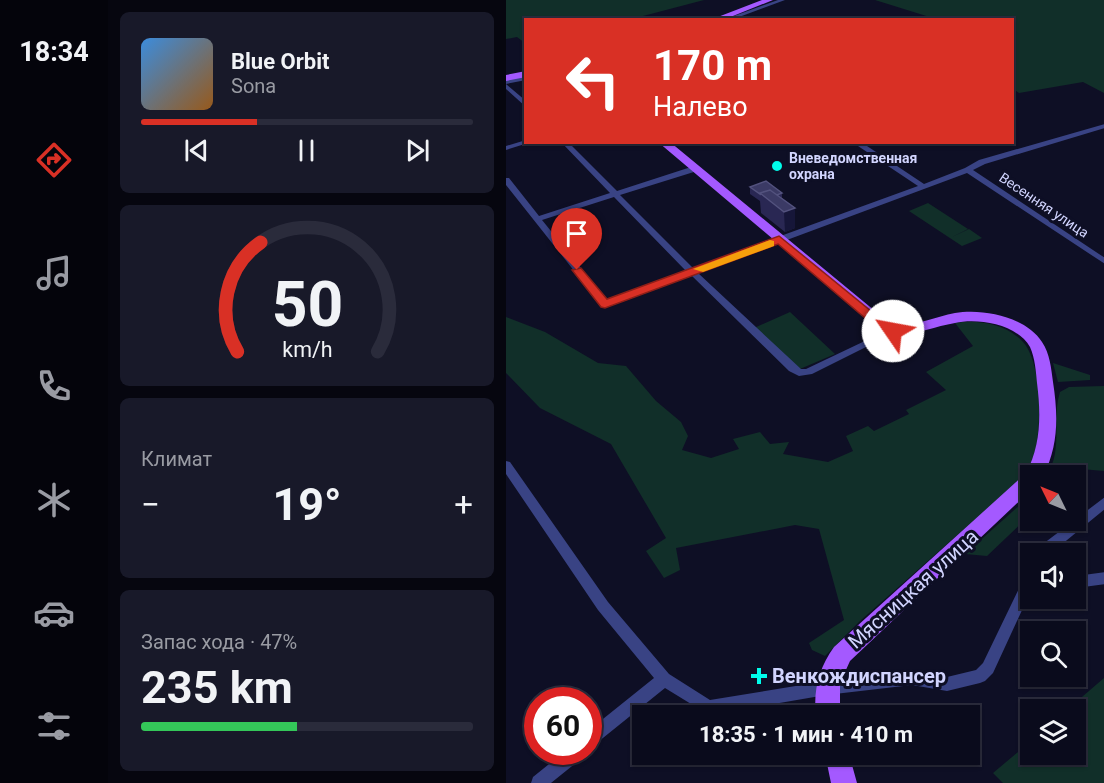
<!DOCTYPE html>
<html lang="ru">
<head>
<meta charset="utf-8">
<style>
	:root { --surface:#0a0b1c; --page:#181929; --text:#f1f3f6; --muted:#999ba3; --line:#2a2b3b; --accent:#d93025 }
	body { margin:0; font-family:Roboto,sans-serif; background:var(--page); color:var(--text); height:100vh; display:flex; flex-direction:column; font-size:22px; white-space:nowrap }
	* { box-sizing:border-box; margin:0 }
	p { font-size:20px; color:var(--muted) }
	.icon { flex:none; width:33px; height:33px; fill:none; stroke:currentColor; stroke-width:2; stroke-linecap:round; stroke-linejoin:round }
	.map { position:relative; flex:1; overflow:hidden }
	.details { display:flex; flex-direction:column; gap:12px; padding:12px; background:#06060f; width:398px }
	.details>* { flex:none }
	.banner { position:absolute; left:18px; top:18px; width:490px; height:126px; border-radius:0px; box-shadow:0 2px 4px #0004,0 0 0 2px var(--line); background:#d93025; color:#fff; overflow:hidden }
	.needle { width:39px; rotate:313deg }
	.tools { position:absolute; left:514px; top:465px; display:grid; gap:12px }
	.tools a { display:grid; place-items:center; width:66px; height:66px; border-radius:0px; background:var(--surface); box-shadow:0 2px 4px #0004,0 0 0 2px var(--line); font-size:30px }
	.speed { position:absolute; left:18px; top:687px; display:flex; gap:12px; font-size:30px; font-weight:700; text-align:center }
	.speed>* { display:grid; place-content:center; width:78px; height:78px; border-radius:50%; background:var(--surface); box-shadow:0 2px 4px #0004,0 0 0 2px var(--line); line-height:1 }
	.speed .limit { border:9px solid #d22; background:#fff; color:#111 }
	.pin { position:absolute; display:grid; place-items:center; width:51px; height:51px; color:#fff; margin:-62px -26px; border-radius:50% 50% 50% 0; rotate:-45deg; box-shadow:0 0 6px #0007 }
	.pin .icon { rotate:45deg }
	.me { position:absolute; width:66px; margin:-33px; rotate:303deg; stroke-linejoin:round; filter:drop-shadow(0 0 4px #0008) }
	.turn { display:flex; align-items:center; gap:21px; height:126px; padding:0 30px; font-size:27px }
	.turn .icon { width:78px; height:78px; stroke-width:2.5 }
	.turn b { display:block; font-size:42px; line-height:51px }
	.big { font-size:45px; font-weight:700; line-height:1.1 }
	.details .widget { flex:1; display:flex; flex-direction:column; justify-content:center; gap:9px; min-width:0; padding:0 21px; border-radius:9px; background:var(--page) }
	.details .dial { align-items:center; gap:0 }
	.dial svg { height:156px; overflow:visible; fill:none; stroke:var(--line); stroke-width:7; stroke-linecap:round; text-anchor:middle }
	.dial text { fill:var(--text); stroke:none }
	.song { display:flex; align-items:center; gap:18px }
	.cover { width:72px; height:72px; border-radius:9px; background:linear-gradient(135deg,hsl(210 70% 55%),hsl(30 70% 35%)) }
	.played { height:6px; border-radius:3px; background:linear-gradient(90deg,var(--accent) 35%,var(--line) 35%) }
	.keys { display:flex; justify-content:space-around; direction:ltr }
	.heat { display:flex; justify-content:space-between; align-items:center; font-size:33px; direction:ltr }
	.charge { height:9px; border-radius:4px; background:linear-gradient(90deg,#34c759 47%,var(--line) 0) }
	.trip { position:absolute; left:126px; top:705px; width:348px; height:60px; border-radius:0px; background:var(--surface); box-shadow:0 2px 4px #0004,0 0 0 2px var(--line); font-weight:700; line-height:60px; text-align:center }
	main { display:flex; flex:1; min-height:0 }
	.tab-bar { display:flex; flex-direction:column; width:108px; justify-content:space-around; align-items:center; background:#04040b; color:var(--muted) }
	.tab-bar .icon { width:42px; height:42px }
	.tab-bar .current { color:var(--accent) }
	.tab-bar b { font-size:27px; color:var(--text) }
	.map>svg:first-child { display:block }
	.green { fill:#112f29 }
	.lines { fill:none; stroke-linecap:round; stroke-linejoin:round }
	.minor { fill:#394384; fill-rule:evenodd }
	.primary { fill:#a459ff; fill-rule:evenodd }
	.wall { fill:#292753 }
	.shaded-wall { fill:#161639 }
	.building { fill:#3b3a65; stroke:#53527e; stroke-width:1.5 }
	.route { fill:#d93025; stroke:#8d1f18; stroke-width:1.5 }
	.slow { fill:#f59e0b }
	.poi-dot { fill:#00fdeb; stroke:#0e0f25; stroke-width:2 }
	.labels { text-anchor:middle; stroke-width:6; stroke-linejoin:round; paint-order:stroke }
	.far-poi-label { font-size:14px; font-weight:bold; fill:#d2d5ff; stroke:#0e0f25; text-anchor:start }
	.far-street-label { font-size:14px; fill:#d2d5ff; stroke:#0e0f25 }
	.near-street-label { font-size:20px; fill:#d2d5ff; stroke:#0e0f25 }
	.near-poi-label { font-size:20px; font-weight:bold; fill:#d2d5ff; stroke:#0e0f25; text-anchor:start }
</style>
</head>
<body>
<main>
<nav class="tab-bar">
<b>18:34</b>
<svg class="icon current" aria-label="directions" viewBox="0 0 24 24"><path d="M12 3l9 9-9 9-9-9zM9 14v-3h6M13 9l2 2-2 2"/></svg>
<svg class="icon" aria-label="music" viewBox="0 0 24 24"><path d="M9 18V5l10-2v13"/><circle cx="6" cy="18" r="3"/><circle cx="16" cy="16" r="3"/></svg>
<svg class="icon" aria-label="phone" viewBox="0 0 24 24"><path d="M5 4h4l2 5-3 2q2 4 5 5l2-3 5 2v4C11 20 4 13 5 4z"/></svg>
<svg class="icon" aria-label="climate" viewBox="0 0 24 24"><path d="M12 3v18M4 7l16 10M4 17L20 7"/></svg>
<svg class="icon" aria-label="car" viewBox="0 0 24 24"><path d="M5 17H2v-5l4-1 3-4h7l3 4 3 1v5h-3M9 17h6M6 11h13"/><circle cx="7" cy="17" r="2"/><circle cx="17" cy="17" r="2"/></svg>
<svg class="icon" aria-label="filters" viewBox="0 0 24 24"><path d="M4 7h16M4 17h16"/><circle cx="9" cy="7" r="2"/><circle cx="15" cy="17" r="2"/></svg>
</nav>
<section class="details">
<div class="widget">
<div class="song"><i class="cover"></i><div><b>Blue Orbit</b><p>Sona</p></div></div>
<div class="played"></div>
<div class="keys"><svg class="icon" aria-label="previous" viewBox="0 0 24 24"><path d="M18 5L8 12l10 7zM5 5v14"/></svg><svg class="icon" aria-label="pause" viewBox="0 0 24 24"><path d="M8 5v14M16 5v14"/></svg><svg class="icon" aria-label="next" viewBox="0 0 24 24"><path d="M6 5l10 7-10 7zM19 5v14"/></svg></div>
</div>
<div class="widget dial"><svg viewBox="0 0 100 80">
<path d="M14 69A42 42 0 1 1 86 69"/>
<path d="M14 69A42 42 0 0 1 26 13" stroke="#d93025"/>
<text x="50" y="56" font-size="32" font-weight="700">50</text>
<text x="50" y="72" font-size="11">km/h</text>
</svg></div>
<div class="widget"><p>Климат</p>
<div class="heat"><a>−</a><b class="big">19°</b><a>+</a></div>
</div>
<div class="widget"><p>Запас хода · 47%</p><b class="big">235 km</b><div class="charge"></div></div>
</section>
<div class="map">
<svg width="599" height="783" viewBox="0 0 599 783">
	<rect width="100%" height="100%" fill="#0e0f25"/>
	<path class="green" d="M 0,0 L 198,0 L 137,16 L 138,19 L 20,20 L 19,43 L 11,37 L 0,39 Z
		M 369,0 L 598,0 L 598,93 L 577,82 L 513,93 L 507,89 L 507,20 L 430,19 Z
		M 422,203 L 462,229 L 446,237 L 463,229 L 476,238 L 456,246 L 403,211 Z
		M 284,312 L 329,354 L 294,369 L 248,328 Z
		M 0,317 L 39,332 L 92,363 L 120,366 L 150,401 L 175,422 L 182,436 L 176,450 L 205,458 L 233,449 L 227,439 L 254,432 L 264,444 L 283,442 L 277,454 L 322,462 L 347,451 L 340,436 L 362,426 L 368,431 L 403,414 L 400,410 L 440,390 L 420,372 L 467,346 L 449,323 C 472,319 501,324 517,342 C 537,364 536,433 527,459 C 524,470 515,477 508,485 L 354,621 L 319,656 L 306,650 L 303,643 L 338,620 L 313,529 L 289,525 L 170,548 L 174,570 L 158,578 L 140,551 L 160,538 L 105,444 L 34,408 L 0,373 Z
		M 547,363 L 584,375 L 584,380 L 552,382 Z
		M 598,386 L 598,471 L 575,469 L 567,475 L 540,476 C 558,450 545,420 554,392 L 563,387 Z
		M 525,495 L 525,514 L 481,556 L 459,554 Z
		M 598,678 L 598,783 L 497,783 L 487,773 L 525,741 L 525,754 L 570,754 L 570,710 L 562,709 Z"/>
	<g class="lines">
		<path class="minor" d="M 272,0 L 279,0 L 225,20 L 217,20 Z
			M 20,76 L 20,80 L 0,84 L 0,80 Z
			M 0,84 L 20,101 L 20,107 L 0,89 Z
			M 599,124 L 599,128 L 479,164 L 467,170 L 599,258 L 599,264 L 461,173 L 192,273 L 295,369 L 300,369 L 384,329 L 390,329 L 392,331 L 306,374 L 293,376 L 283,371 L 185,275 L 102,306 L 96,306 L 0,185 L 0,178 L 3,178 L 33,216 L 104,193 L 55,142 L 62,142 L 111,191 L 185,167 L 191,167 L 191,171 L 114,195 L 187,268 L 412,186 L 346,142 L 355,142 L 418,184 L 459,168 L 473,160 ZM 108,197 L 180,271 L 101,300 L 36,220 Z
			M 20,140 L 20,142 L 22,143 L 0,150 L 0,146 Z
			M 0,461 L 4,462 L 102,602 L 163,674 L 204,700 L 320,681 L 406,671 L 441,677 L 470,670 L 477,663 L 520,574 L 525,572 L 525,598 L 531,598 L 530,602 L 517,608 L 487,673 L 479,681 L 474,683 L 441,691 L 406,685 L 320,695 L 203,715 L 159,688 L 87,746 L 82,749 L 82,731 L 148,678 L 92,610 L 0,474 Z
			M 599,497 L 599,509 L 544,554 L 528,554 L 529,550 Z
			M 599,572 L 599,584 L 570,588 L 570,576 Z
			M 58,752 L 78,752 L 76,758 L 45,783 L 25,783 L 27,777 Z"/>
		<path class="primary" d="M 256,0 L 267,0 L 217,20 L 204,20 Z
			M 20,71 L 20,77 L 0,81 L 0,75 Z
			M 152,142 L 164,142 L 386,325 C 408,327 428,317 449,313 C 477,308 520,317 536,342 C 544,354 545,368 547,382 C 552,414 553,446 537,476 L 525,476 L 525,490 L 344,661 L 334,683 L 334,716 L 310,716 C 307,690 313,668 328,647 L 520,473 C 535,446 535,414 531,383 C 530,372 529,358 524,347 C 511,324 472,318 449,323 C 424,327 403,339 377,332 Z
			M 319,754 L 343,754 L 351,783 L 325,783 Z"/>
	</g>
	<path class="wall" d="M 244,187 L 276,193 L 276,198 L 289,208 L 289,228 L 279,232 L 255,213 L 254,201 L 244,194 Z"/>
	<path class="shaded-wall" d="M 289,208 L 289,228 L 279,232 L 278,212 Z"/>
	<path class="building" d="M 260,181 L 276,193 L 271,195 L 264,190 L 254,193 L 254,194 L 244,187 Z
		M 264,190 L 289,208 L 278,212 L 254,193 Z"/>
	<path class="route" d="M 273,236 L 381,324 L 392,328 L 392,333 L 372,329 L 272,244 L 99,308 L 95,307 L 66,270 L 75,268 L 101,299 Z"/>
	<path class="slow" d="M 264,240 L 268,241 L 268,246 L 197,272 L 187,269 Z"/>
	<g class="poi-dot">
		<circle cx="271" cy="166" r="6"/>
		<path d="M250 667h6v6h6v6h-6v6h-6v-6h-6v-6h6z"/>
	</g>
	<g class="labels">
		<g class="far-poi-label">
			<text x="283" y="163">Вневедомственная<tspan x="283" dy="16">охрана</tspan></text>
		</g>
		<g class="far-street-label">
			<text transform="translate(538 205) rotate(34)" y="5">Весенняя улица</text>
		</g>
		<g class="near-street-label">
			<text transform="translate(407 589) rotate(-42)" y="7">Мясницкая улица</text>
		</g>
		<g class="near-poi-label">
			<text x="266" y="683">Венкождиспансер</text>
		</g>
	</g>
</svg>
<div class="tools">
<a><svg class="needle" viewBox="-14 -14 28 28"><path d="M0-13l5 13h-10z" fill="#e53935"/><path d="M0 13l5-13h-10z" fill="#999ba3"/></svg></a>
<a><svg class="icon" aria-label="sound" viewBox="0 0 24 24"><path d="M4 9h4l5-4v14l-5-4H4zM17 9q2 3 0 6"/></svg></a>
<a><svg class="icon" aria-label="search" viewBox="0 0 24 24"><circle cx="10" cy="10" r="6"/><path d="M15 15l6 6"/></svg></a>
<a><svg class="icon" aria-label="layers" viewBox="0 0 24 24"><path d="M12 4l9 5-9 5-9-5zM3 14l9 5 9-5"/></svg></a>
</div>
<div class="speed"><div class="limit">60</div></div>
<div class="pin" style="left:71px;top:270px;background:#d93025"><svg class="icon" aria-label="arrive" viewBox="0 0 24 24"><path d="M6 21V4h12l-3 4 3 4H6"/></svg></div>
<svg class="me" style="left:387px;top:331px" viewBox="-20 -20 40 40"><circle r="19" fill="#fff"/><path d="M0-13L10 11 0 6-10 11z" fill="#d93025"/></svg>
<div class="trip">18:35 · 1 мин · 410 m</div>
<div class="banner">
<div class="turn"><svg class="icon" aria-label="left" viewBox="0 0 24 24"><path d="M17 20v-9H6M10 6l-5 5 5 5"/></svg><div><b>170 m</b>Налево</div></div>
</div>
</div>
</main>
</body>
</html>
